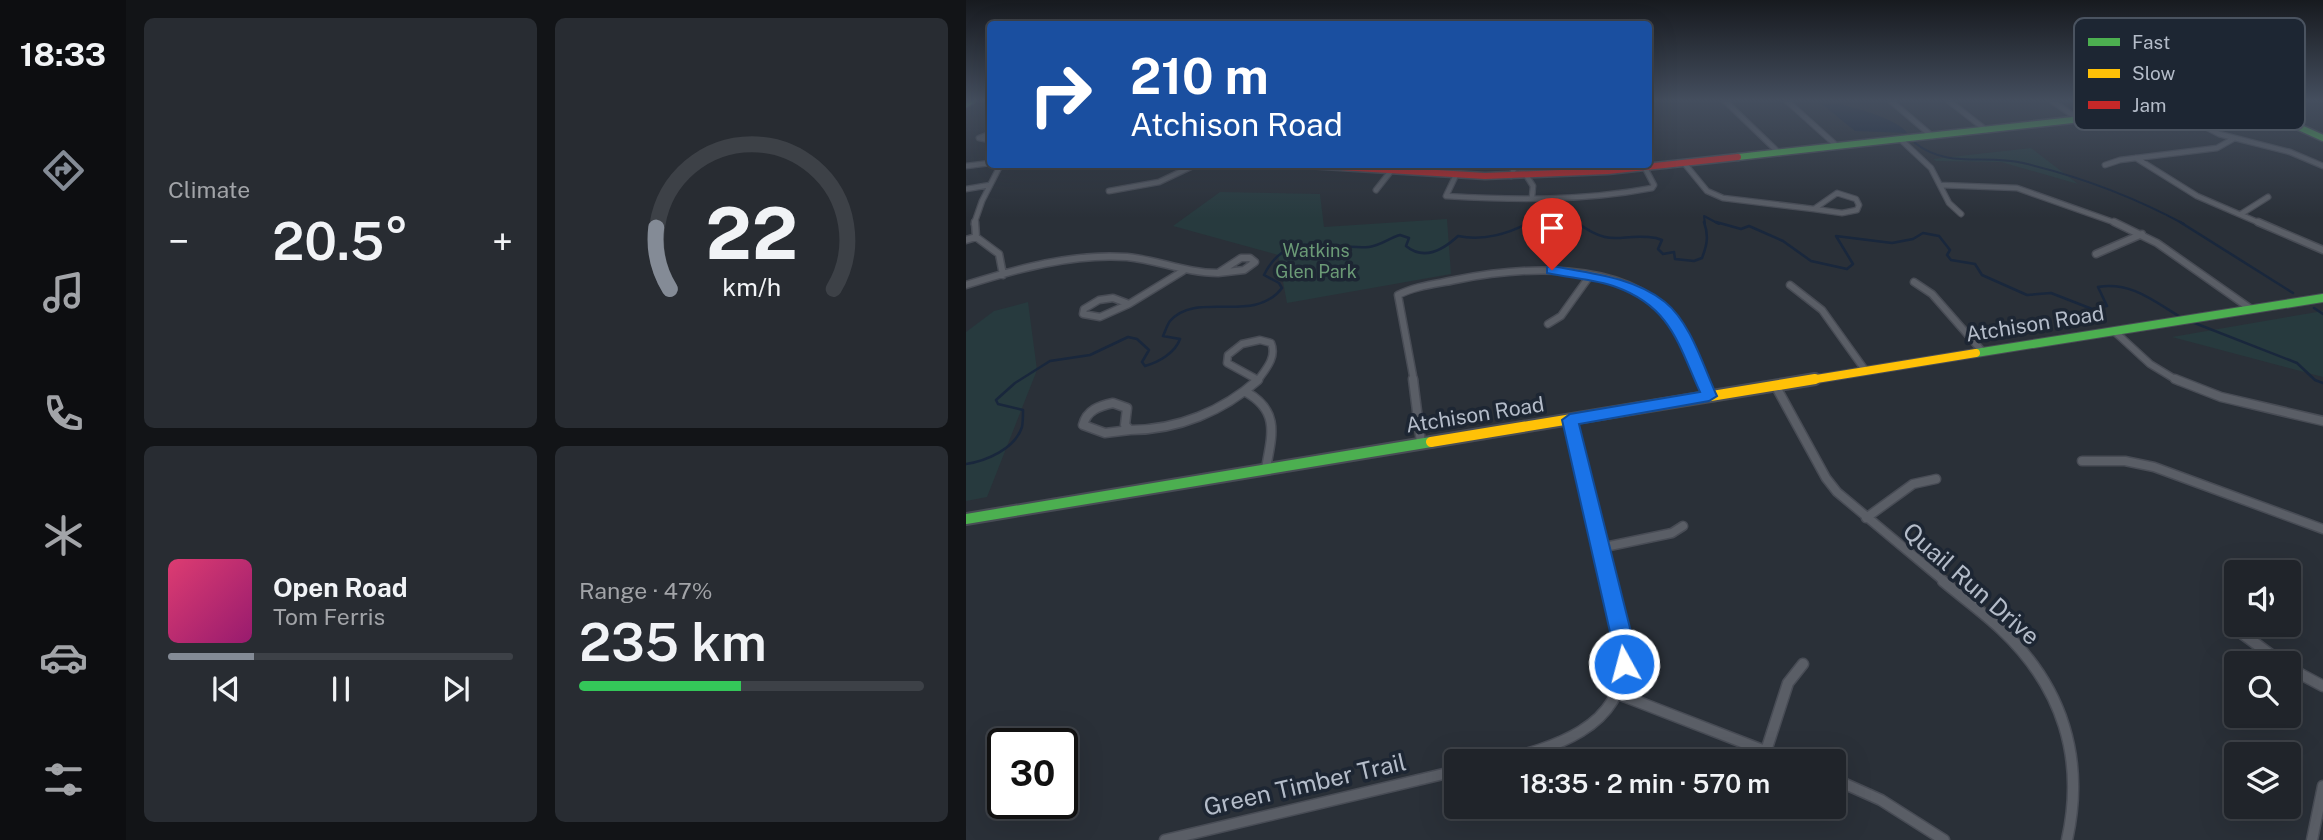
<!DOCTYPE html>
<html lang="en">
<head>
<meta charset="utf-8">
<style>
	:root { --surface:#20242a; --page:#282c32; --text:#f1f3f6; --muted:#a2a4a8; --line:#3d4147; --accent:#848b96 }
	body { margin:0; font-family:"Public Sans",sans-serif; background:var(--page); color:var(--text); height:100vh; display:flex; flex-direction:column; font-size:26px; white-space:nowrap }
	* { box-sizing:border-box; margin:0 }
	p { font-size:23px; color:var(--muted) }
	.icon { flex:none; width:38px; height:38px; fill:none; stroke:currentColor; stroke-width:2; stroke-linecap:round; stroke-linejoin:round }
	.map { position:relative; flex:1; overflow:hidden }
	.drawer { display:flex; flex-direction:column; gap:18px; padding:18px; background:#121417; width:840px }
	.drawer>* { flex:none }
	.hud { position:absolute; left:21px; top:21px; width:665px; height:147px; border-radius:7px; box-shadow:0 7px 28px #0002,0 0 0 2px var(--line); background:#1a4fa0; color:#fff; overflow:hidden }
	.buttons { position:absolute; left:1258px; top:560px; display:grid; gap:14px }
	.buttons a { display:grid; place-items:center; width:77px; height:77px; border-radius:7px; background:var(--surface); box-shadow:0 7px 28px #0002,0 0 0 2px var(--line); font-size:35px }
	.speed { position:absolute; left:21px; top:728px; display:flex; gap:14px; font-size:35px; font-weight:700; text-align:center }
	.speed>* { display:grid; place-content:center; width:91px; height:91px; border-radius:50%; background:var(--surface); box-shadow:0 7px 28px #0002,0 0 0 2px var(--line); line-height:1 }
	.speed .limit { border:4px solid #111; border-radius:10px; background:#fff; color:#111 }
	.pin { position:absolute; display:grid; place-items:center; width:60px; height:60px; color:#fff; margin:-72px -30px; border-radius:50% 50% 50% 0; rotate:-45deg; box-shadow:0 0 7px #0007 }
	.pin .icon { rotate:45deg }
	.me { position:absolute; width:77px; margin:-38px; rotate:353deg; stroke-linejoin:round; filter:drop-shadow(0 0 5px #0008) }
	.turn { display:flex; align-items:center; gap:24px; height:147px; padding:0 28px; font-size:32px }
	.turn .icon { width:91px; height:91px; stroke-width:2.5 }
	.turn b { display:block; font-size:49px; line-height:60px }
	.big { font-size:52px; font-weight:600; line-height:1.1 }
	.drawer .widget { flex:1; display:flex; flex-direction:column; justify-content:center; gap:10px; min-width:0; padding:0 24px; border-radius:10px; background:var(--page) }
	.drawer .dial { align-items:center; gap:0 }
	.dial svg { height:182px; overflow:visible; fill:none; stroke:var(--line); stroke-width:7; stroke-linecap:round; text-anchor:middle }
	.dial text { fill:var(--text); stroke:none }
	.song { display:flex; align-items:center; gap:21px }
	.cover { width:84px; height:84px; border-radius:10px; background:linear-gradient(135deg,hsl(340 70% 55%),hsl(320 70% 35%)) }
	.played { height:7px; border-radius:4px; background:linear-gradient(90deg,var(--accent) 25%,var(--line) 25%) }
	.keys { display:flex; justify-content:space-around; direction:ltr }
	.heat { display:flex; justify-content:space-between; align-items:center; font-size:38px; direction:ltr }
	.charge { height:10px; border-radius:5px; background:linear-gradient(90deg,#34c759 47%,var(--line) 0) }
	.drawer .tiles { flex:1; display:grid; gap:18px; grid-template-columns:repeat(2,1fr) }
	.trip { position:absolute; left:478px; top:749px; width:402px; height:70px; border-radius:7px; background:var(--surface); box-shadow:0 7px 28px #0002,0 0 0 2px var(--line); font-weight:600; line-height:70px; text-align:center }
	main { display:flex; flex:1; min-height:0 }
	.menu { display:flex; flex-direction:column; width:126px; justify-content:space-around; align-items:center; background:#0d0e11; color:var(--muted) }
	.menu .icon { width:49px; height:49px }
	.menu .on { color:var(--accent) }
	.menu b { font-size:32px; color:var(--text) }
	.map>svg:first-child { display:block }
	.green { fill:#273a3e }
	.water { fill:#19273c }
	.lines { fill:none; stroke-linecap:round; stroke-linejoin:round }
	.stream-far1 { stroke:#19273c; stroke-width:2 }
	.stream { stroke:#19273c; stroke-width:2.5 }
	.street-far3-casing { stroke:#484c55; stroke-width:7 }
	.street-far2-casing { stroke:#484c55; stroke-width:9 }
	.street-far1-casing { stroke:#484c55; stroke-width:11 }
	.street-casing { stroke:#484c55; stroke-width:13 }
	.fast-far2-casing { stroke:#484c55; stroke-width:9 }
	.fast-far1-casing { stroke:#484c55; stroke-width:10 }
	.fast-casing { stroke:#484c55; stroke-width:14 }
	.slow-far1-casing { stroke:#484c55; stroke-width:10 }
	.slow-casing { stroke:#484c55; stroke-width:14 }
	.jam-casing { stroke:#484c55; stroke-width:9 }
	.street-far3 { stroke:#5a5e66; stroke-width:4.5 }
	.street-far2 { stroke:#5a5e66; stroke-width:6 }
	.street-far1 { stroke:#5a5e66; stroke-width:8 }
	.street { stroke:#5a5e66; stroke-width:10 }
	.fast-far2 { stroke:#4caf50; stroke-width:6 }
	.fast-far1 { stroke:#4caf50; stroke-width:8 }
	.fast { stroke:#4caf50; stroke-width:10 }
	.slow-far1 { stroke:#ffc107; stroke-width:8 }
	.slow { stroke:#ffc107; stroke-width:10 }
	.jam { stroke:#c62828; stroke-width:6 }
	.route { fill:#1a73e8; stroke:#114b97; stroke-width:2 }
	.labels { text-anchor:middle; stroke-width:7; stroke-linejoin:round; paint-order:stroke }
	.far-park-label { font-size:18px; fill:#6b9a76; stroke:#1d2633 }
	.street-label { font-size:21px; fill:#b4bcc9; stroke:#1d2633 }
	.near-street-label { font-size:24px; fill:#b4bcc9; stroke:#1d2633 }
	.key { fill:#1d2633; stroke:#4a5360; stroke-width:2 }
	.key-label { font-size:19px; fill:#b4bcc9 }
</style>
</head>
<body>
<main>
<nav class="menu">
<b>18:33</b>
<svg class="icon on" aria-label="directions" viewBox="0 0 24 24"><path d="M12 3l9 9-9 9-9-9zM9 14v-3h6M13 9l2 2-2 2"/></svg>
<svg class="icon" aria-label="music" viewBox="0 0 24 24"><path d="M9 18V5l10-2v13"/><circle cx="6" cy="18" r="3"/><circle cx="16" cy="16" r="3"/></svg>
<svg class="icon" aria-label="phone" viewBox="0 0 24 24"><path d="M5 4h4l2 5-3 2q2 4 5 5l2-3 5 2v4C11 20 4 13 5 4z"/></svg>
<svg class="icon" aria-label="climate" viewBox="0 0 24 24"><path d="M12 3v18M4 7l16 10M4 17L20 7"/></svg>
<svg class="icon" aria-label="car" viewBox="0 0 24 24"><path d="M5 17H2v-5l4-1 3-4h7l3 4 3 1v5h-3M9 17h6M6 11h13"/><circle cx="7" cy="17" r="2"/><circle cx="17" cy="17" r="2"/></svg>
<svg class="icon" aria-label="filters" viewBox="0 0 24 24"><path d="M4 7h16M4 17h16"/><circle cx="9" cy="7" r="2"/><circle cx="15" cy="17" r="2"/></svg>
</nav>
<section class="drawer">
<div class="tiles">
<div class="widget"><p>Climate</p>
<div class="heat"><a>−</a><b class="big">20.5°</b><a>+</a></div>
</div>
<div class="widget dial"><svg viewBox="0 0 100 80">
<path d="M14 69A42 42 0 1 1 86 69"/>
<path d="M14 69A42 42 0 0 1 8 42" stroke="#848b96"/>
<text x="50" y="56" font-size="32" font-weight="700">22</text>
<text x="50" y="72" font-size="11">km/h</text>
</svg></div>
<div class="widget">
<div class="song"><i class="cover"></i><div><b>Open Road</b><p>Tom Ferris</p></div></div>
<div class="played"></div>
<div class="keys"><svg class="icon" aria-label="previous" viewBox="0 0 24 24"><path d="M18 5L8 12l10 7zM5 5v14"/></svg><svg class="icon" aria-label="pause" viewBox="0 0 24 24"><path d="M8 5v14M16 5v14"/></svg><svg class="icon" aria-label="next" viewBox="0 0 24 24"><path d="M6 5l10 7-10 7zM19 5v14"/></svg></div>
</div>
<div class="widget"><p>Range · 47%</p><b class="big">235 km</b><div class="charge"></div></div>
</div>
</section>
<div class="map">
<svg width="1357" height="840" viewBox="0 0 1357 840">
	<rect width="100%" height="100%" fill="#2a3038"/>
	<path class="green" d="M 1065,148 L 1112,184 L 1035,162 L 970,161 L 967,159 Z
		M 254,192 L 354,194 L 358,227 L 481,219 L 485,274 L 321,303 L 312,255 L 207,226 Z
		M 62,302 L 71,370 L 21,497 L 0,501 L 0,332 L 28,311 Z
		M 1357,311 L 1357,377 L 1206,337 Z"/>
	<path class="water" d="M 852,101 C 870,101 932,118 941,133 L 889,131 Z"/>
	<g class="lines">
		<path class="stream-far1" d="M 949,143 C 982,169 1019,154 1057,163 C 1112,176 1168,197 1218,224
			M 561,224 L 601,216 L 613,224
			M 739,224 L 738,216 L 753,224"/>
		<path class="stream" d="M 610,222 C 649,250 652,232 690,238 L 696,240 L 692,249 L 697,254 L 708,252 L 709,259 L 728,261 L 736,258 C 741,245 743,236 738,222
			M 750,222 L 775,229 L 783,226 L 817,241 L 845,261 L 881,269 L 887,264 L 870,236 L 926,243 L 947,239 L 957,233 L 973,236 L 984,250 L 981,255 L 985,260 L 1009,264 L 1016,275 L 1061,295 L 1085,293 L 1126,309 L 1141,306 L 1132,287 C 1165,281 1189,302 1216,318
			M 1214,222 L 1327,293
			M 1348,308 L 1357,314
			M 1226,322 L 1331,363 L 1349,380 L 1357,383
			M 0,464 C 20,461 49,449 56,427 C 57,422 57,415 57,410 L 32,404 L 30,400 L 49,383 L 84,361 L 124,355 L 162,337 L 171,339 L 183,350 L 176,362 L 179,366 C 193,362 209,353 214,339 L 197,336 C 199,332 201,325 204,321 C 231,290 288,325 316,288 L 313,283 L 298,275 C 321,228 362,250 403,247 C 414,246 423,238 434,235 L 443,238 L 440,246 C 458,261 477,250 492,236 C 517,241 543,234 564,222"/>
		<defs>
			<path id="street-far3" d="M 759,101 L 813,153
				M 821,101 L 871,146
				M 925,101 L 966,136
				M 983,101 L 1020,130
				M 1086,101 L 1114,120
				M 1205,109 L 1253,134 L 1324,152 L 1357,166
				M 24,134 L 13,138 L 24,140
				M 934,139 L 965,168 L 983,203 L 995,214
				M 1170,158 L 1231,196 L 1296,224
				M 718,163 L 741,191 L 757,198 L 848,209
				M 590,164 L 606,164
				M 1139,165 L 1154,160 L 1251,148 L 1267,139
				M 0,166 L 24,163
				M 490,175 L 480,196 C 549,200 618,201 686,188 L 688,185 L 679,168
				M 560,175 L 567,186 L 566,197
				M 545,176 L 550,164
				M 974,185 L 1051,188 L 1153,224
				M 0,189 L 24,185
				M 410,190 L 425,171
				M 143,191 L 193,182 L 231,164
				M 871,193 L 890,199 L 893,205 L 891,210 L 876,213 L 848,209 Z
				M 1275,214 L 1302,197
				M 8,224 L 16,201 L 35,164"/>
			<path id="street-far2" d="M 9,222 L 10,237 L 33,254 L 37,275
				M 1148,222 L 1191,243 L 1285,309
				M 1292,222 L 1357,250
				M 0,240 L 10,237
				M 1130,254 L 1176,234
				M 275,258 L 284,258 L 289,262 L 278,270 L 252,273 Z
				M 948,282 L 966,294 L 1016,351
				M 0,285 C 51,269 107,253 161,257 C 192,260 220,273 252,273
				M 824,285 L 856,310 L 899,370
				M 147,298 L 163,304 L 134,317 L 117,314 L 118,309 L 133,300 Z
				M 163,304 L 217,271
				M 582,324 L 595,316 L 623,277
				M 1148,331 L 1184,364 L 1212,381
				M 294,340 L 305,343 C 311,357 300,369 292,380 L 261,363 L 262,355 L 276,344 Z
				M 448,381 L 432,295 C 449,286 470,284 489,280 C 553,267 655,259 703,314 C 720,332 727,359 736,381"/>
			<path id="street-far1" d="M 447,379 L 455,443
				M 736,379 L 743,396
				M 1209,379 L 1255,397 L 1357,421
				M 809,385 L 860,478 L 871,492 L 979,582
				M 280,392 C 314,411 306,435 300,468
				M 147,403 L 161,408 L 159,425 L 164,430 L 139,433 L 117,425 C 121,410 133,406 147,403 Z
				M 604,420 L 642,582
				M 164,430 C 212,430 257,411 292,380
				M 1116,461 L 1159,461 L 1188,467 L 1357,529
				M 900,518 L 947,484 L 970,479
				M 634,548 L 706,533 L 717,526"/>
			<path id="street" d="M 977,581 C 996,597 1017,612 1035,629 C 1097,687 1119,759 1101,840
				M 1270,629 L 1316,663
				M 1323,668 L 1357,686
				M 652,694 L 825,761
				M 800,751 L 822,683 L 837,664
				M 533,761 C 586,748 657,728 657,661 C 656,634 648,607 642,581
				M 868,779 L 915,800 L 978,840
				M 199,840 L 490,771
				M 1346,840 L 1357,786"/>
			<path id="fast-far2" d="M 1275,101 L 1357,138
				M 0,104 L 5,101
				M 772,157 L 1277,101"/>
			<path id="fast-far1" d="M 1010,353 L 1357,298"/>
			<path id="fast" d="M 0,519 L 465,442"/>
			<path id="slow-far1" d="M 838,381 L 1010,353"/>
			<path id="slow" d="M 465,442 L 849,379"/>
			<path id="jam" d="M 326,164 L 519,176 L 642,171 L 772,157"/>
		</defs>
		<use href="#street-far3" class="street-far3-casing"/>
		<use href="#street-far2" class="street-far2-casing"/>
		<use href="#street-far1" class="street-far1-casing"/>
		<use href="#street" class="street-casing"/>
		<use href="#fast-far2" class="fast-far2-casing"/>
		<use href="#fast-far1" class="fast-far1-casing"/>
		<use href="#fast" class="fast-casing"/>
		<use href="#slow-far1" class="slow-far1-casing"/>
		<use href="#slow" class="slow-casing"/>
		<use href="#jam" class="jam-casing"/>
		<use href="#street-far3" class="street-far3"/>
		<use href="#street-far2" class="street-far2"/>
		<use href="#street-far1" class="street-far1"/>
		<use href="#street" class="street"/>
		<use href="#fast-far2" class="fast-far2"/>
		<use href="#fast-far1" class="fast-far1"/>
		<use href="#fast" class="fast"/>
		<use href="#slow-far1" class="slow-far1"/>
		<use href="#slow" class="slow"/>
		<use href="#jam" class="jam"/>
	</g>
	<linearGradient id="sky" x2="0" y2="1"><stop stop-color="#171a1f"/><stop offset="0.46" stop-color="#444e5e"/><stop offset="1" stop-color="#444e5e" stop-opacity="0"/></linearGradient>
	<rect width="1357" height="218" fill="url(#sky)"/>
	<path class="route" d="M 586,266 C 623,273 668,277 699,302 C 725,323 737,366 751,396 L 743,401 L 613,424 L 665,632 L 668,664 L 665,671 L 658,674 L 650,671 L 644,632 L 596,420 L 604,414 L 734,392 C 712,344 705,307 650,287 C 629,279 603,278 581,273 L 581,267 Z"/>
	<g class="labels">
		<g class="far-park-label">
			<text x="350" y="257">Watkins<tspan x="350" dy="21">Glen Park</tspan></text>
		</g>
		<g class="street-label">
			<text transform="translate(1069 324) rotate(-9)" y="7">Atchison Road</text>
			<text transform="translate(509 415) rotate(-9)" y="7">Atchison Road</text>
		</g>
		<g class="near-street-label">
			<text transform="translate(1005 584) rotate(41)" y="8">Quail Run Drive</text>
			<text transform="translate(339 785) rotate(-13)" y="8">Green Timber Trail</text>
		</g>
	</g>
	<rect x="1108" y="18" width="231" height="112" rx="10" class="key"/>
	<rect x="1122" y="38" width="32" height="8" fill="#4caf50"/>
	<rect x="1122" y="69" width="32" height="9" fill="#ffc107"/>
	<rect x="1122" y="101" width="32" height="8" fill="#c62828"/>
	<g class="key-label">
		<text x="1166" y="49">Fast</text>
		<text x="1166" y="80">Slow</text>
		<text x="1166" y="112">Jam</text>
	</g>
</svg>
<div class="buttons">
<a><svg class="icon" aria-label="sound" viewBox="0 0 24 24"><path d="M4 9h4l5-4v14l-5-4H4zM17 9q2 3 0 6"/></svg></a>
<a><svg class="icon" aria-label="search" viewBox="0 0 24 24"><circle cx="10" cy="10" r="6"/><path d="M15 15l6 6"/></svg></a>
<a><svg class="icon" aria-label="layers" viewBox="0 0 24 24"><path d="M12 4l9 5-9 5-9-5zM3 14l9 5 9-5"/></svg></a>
</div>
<div class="speed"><div class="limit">30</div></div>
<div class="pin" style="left:586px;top:270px;background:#d93025"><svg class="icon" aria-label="arrive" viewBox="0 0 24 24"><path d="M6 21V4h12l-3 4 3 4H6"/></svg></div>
<svg class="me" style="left:658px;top:664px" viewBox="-20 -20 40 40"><circle r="17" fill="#1a73e8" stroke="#fff" stroke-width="3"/><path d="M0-11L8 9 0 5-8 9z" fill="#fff"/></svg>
<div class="trip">18:35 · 2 min · 570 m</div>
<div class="hud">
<div class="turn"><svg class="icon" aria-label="right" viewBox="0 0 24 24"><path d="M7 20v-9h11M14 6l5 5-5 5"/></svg><div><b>210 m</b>Atchison Road</div></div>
</div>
</div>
</main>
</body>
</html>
